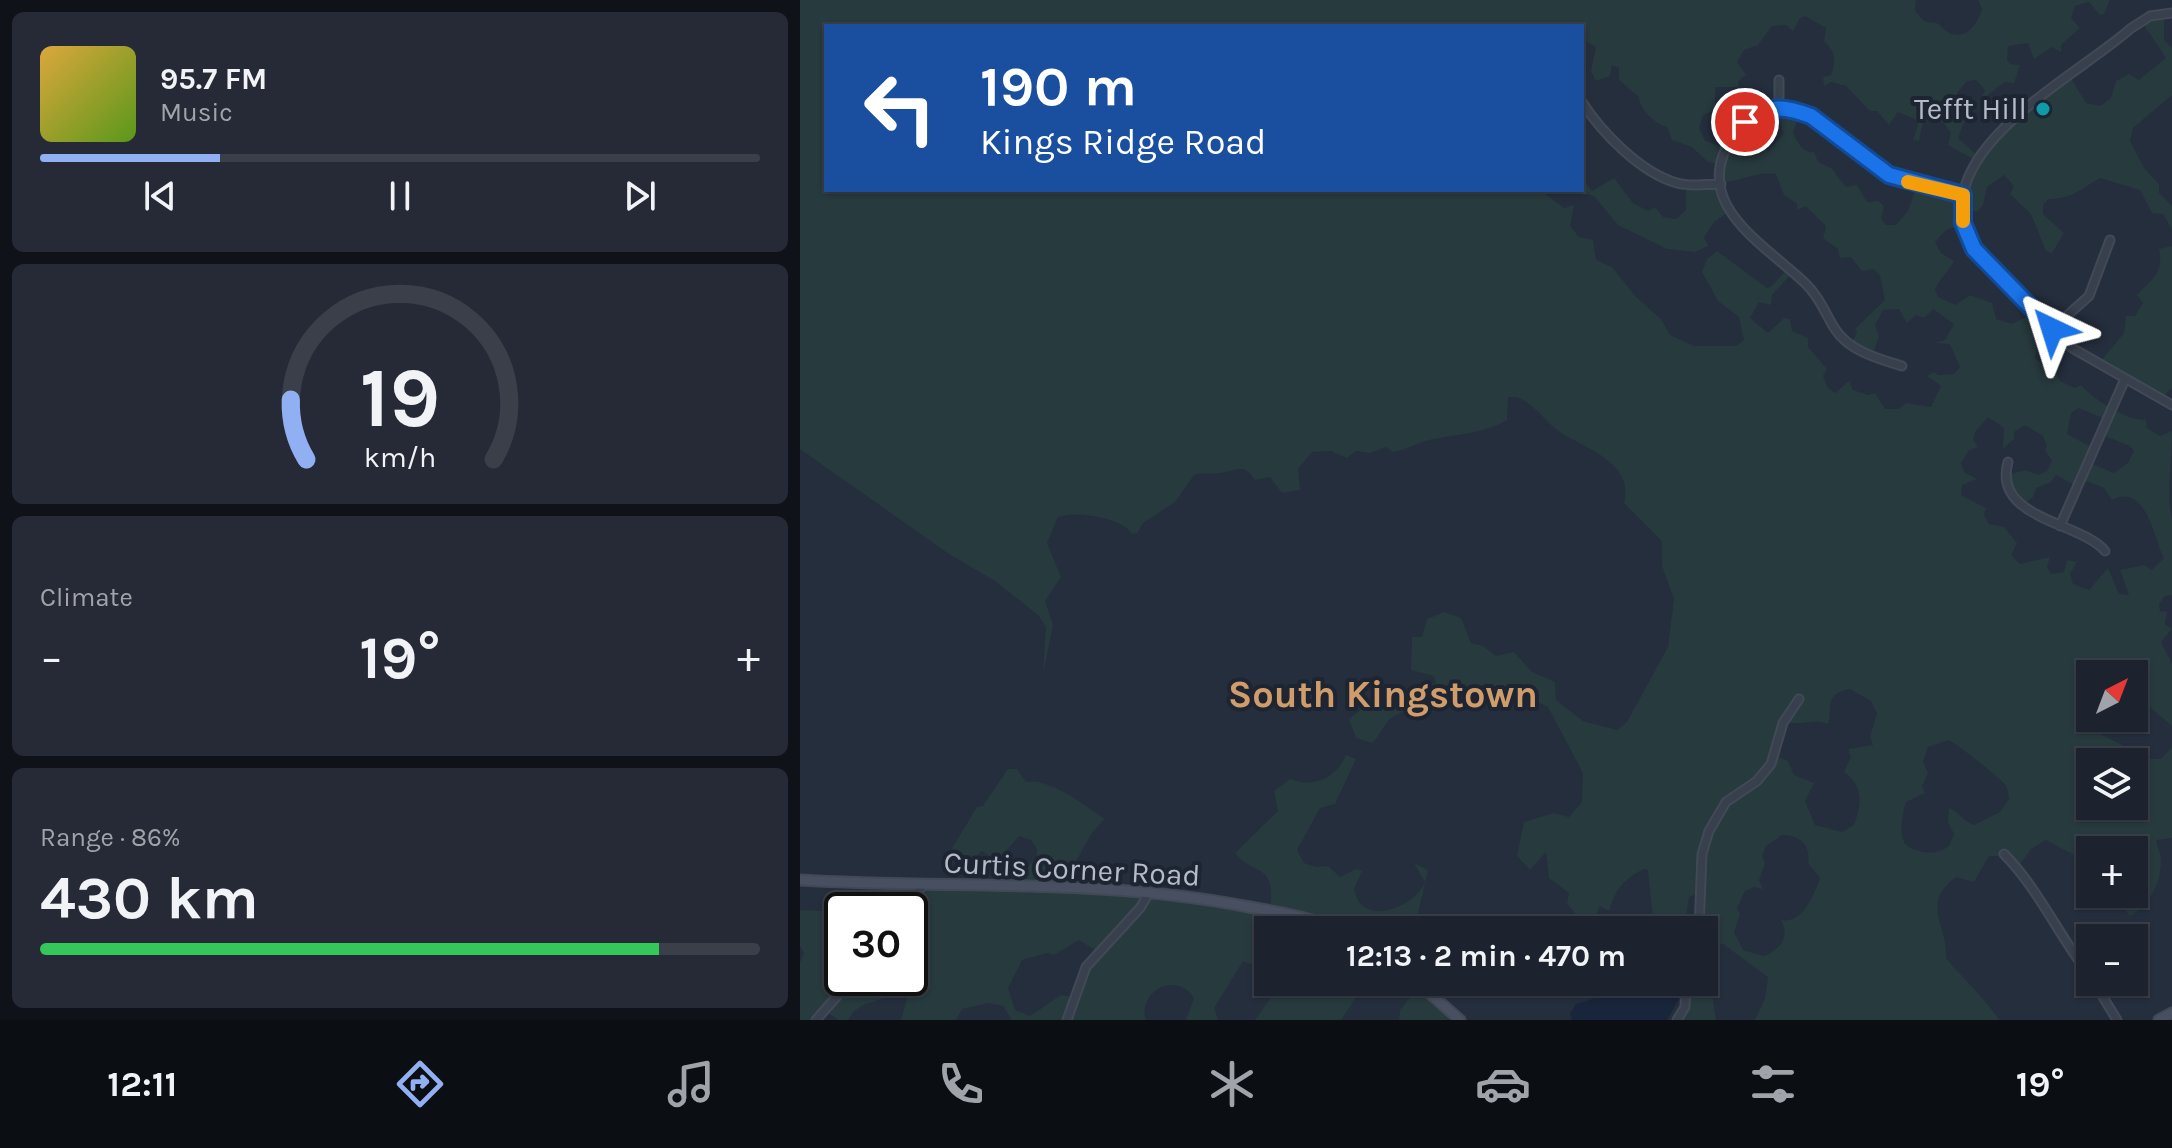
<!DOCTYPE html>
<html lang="en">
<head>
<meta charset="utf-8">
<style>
	:root { --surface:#1c222e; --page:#252a36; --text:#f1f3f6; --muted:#a0a4aa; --line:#3a3f4a; --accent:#90b0f3 }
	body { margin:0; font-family:Karla,sans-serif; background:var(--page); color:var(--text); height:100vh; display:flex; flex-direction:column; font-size:30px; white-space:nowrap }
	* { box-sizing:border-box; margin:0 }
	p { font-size:26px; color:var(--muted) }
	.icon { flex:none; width:44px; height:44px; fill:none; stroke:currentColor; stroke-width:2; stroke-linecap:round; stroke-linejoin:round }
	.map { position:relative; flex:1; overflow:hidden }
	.drawer { display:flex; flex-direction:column; gap:12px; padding:12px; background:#0f1319; width:800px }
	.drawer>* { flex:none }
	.top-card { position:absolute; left:24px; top:24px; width:760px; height:168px; border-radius:0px; box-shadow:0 2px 6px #0004,0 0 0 2px var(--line); background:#1a4fa0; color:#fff; overflow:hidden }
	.needle { width:52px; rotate:42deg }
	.tools { position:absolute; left:1276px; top:660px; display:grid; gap:16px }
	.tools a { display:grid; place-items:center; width:72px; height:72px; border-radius:0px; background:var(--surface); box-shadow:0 2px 6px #0004,0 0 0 2px var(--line); font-size:40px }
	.speed { position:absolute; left:24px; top:892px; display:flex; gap:16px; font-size:40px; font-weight:700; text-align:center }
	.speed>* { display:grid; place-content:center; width:104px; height:104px; border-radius:50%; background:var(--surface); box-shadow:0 2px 6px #0004,0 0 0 2px var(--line); line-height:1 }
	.speed .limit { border:4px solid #111; border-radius:12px; background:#fff; color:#111 }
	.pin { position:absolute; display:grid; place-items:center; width:68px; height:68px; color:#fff; margin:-34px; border:4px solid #fff; border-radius:50%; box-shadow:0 2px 8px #0007 }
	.me { position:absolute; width:88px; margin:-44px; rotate:319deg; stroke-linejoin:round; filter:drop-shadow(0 0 6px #0008) }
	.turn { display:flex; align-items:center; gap:28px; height:168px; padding:0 24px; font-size:36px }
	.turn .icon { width:104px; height:104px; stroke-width:2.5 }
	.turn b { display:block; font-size:56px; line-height:68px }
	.big { font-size:60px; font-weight:700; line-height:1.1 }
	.drawer .widget { flex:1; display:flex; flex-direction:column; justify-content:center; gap:12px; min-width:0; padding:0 28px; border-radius:12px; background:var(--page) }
	.drawer .dial { align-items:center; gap:0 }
	.dial svg { height:208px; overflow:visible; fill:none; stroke:var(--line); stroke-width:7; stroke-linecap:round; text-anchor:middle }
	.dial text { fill:var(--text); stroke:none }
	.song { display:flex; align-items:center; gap:24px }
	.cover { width:96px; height:96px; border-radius:12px; background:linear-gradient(135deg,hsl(40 70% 55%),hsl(90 70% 35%)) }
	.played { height:8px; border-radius:4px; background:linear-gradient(90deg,var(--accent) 25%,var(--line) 25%) }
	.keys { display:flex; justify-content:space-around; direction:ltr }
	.heat { display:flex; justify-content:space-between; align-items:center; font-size:44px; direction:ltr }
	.charge { height:12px; border-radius:6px; background:linear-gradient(90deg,#34c759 86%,var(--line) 0) }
	.trip { position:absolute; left:454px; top:916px; width:464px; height:80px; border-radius:0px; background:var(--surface); box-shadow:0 2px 6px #0004,0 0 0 2px var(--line); font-weight:700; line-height:80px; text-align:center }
	.tabs { display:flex; height:128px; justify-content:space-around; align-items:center; background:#0b0e12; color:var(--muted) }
	.tabs .icon { width:56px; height:56px }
	.tabs .selected { color:var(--accent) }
	.tabs b { font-size:36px; color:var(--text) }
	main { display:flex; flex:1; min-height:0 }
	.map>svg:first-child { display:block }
	.green { fill:#273a3e; fill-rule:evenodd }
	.water { fill:#19253b }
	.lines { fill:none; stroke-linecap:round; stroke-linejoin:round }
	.street-casing { stroke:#424956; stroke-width:11 }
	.secondary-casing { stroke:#424956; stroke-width:13 }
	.street { stroke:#39404d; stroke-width:7 }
	.secondary { stroke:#484f60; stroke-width:9 }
	.route-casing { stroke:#114b97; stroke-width:20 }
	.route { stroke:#1a73e8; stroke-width:14 }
	.slow { stroke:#f59e0b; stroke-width:14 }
	.culture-dot { fill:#0f9aa8; stroke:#1e2532; stroke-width:3 }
	.labels { text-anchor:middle; stroke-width:8; stroke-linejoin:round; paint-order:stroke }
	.poi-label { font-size:30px; fill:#b5bbc8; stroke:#1e2532; text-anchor:end }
	.street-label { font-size:30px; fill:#b5bbc8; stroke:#1e2532 }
	.district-label { font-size:38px; font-weight:bold; fill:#d09c69; stroke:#1e2532 }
</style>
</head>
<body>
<main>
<section class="drawer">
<div class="widget">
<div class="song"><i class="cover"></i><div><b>95.7 FM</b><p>Music</p></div></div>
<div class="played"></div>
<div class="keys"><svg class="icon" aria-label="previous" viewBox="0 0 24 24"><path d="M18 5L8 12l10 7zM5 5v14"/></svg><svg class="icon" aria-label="pause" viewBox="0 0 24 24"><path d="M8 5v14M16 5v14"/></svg><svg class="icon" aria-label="next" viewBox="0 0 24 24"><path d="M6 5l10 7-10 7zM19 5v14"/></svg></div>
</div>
<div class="widget dial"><svg viewBox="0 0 100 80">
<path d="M14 69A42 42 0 1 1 86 69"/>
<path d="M14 69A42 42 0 0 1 8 46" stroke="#90b0f3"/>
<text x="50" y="56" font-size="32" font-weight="700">19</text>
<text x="50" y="72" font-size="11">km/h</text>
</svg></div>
<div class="widget"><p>Climate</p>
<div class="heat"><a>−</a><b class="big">19°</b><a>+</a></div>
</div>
<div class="widget"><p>Range · 86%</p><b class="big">430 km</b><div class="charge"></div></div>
</section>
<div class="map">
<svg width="1372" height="1020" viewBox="0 0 1372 1020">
	<rect width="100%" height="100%" fill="#252e3d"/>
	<path class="green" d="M 0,0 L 1116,0 L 1115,11 L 1124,21 C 1128,23 1132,22 1136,23 C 1140,24 1142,28 1146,31 C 1165,43 1177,25 1182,9 L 1178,0 L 1310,0 L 1304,14 L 1300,15 L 1289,2 L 1275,6 L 1271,18 L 1280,28 L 1261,45 L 1261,52 L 1252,47 L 1234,59 L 1228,43 L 1208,46 L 1207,60 L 1210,64 L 1220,65 L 1214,83 L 1204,82 L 1180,102 L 1185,90 L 1176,80 L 1167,81 L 1157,93 L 1158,102 L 1170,108 L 1170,119 L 1164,122 L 1158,138 L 1179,157 L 1195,136 L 1270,77 L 1286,103 L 1300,106 L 1311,98 L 1316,81 L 1329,74 L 1339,80 L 1366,58 L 1342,22 L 1364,12 L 1364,40 L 1372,48 L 1372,95 L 1333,128 L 1330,141 L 1344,168 L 1359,184 L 1359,193 L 1372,206 L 1372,229 L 1363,214 L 1352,213 L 1340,190 L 1300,178 C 1281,189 1272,199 1248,199 L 1243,205 L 1243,214 L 1264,233 L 1252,253 L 1246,251 L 1231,214 L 1210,194 L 1214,186 L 1204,175 L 1187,187 L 1183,205 L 1178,211 L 1164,212 L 1164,224 L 1146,230 L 1135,242 L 1141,253 L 1154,261 C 1149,271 1139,279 1135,290 L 1138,297 L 1156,305 L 1170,295 L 1192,303 L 1196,319 L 1212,324 L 1238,311 L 1256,331 L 1238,346 L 1235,358 L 1247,368 L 1254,368 L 1260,381 L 1275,388 L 1281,385 C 1291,398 1332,424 1346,419 L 1347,428 L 1360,436 L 1372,431 C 1372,457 1366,496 1372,519 L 1372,595 L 1365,596 L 1359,604 L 1360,611 L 1367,612 L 1365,624 L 1372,629 L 1361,642 L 1372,664 L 1372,726 L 1334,694 L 1334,674 L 1290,674 L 1292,730 L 1350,759 L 1361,759 L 1372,747 L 1372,838 L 1356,840 C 1357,846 1361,855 1361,860 C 1361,882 1351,904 1330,916 L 1313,894 L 1334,894 L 1334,850 L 1290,850 L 1290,888 L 1275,878 L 1279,865 L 1274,855 L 1246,840 L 1231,849 L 1218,867 L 1205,856 L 1189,856 L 1174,882 L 1156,877 C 1120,903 1148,926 1146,958 C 1163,979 1186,999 1199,1020 L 955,1020 L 965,999 L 968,977 L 923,944 L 911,945 L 904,955 L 902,892 L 889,897 L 885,921 L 879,930 L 868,930 L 853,919 L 848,870 L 844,869 C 825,878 815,890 809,911 L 800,906 L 792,924 L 781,920 L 767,904 L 769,893 L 749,878 L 746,852 L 730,870 L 717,856 L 724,822 L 754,813 L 769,817 L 782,802 L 783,773 L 748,707 L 723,695 L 703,695 L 684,690 L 664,695 L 648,691 C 633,704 610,707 593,717 C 583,724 581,735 572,743 L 556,738 L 549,719 L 576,698 L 608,697 L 636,683 L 634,676 L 611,670 L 612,637 L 622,637 L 627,619 L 644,612 L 661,618 L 671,643 L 683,646 L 696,656 L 714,652 L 732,672 L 755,682 L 756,700 L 783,721 L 817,730 L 827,722 L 868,647 L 874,599 L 862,566 L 862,541 L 824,503 C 834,462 787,450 760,432 C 744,421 735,404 717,397 L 708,397 L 707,420 C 683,434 656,434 629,440 C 617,443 606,450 593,452 L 586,447 L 570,453 L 556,451 L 547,458 L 531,451 L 512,452 L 498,469 L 500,490 L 482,493 L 470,477 L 455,480 C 444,462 437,471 420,473 C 413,475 403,472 394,475 L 375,502 L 343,523 L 337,533 L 332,534 C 324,518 273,510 258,517 L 247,543 L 261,577 L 245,601 L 253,625 L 243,674 L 246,627 L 238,615 L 195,581 L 149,554 L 0,449 ZM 1005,16 L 1026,28 L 1024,42 C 1036,51 1036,62 1031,75 L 1023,77 L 1024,86 L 1031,82 L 1046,86 L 1070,111 L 1077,111 L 1089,125 L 1098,112 L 1119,121 L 1113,140 L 1119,141 L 1123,121 L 1143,122 L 1151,133 L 1148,145 L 1177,161 L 1163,194 L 1117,185 L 1108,211 L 1096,225 L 1086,225 L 1081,219 L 1084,206 L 1078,201 L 1067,202 L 1057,185 L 1046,187 L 1031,168 L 1018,162 L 1014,152 C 1003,154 997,142 993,132 L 1001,111 L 975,109 L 984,133 L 969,151 L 939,127 L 926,148 L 905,141 L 899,128 L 903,115 L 915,110 L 915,87 L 938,87 L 938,81 L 946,75 L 937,62 L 944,50 L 958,45 L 972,26 L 986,25 L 993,31 L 1000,18 ZM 26,26 L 782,26 L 782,39 L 796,47 L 791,71 L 796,81 L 810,76 L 812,65 L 819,68 L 819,80 L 839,97 C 840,110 855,124 867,127 L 872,140 L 892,147 L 908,162 L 921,165 L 921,182 C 942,182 955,171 976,174 L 984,195 L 997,204 L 997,210 L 1006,206 L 1026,226 L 1023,238 L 1038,249 L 1040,258 L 1051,257 L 1062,271 L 1074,269 L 1080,276 L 1085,300 L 1055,329 L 1057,333 L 1051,343 L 1073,354 L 1079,336 L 1075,325 L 1083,310 L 1099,309 L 1107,323 L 1116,315 L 1124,318 L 1133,309 L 1154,324 L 1145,340 L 1135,343 L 1150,344 L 1160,367 L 1154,374 L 1139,375 L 1133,372 L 1127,376 L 1141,386 L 1131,407 L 1106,403 L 1099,409 L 1085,409 L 1075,393 L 1068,395 L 1053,390 L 1049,381 L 1035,393 L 1028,388 L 1023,376 L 1027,369 L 1008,347 L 1008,338 L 992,331 L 990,319 L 984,318 L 968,333 L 950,318 L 959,302 L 971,305 L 972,295 L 993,272 L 988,268 L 972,286 L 967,288 L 917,251 L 907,259 L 902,272 L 918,301 L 939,317 L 944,340 L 936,346 L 894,346 L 870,335 L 861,319 L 836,297 L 812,267 L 796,260 L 793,240 L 779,237 L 770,226 L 774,205 L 764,208 L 740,190 L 26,190 ZM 1278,408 L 1305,419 L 1300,434 L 1330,446 L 1334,451 L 1328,463 L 1314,473 L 1290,463 L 1293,448 L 1267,434 L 1271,413 ZM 1188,417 L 1204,428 L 1203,449 L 1214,439 L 1214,432 L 1225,425 L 1243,436 L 1247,446 L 1245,450 L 1252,461 L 1247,471 L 1239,475 L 1225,470 L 1208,475 L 1212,489 L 1224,504 L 1233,497 L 1236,488 L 1251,482 L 1256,475 L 1276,486 L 1281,479 L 1304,488 L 1312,500 C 1347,482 1354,540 1364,558 L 1352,570 L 1344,565 L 1320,570 L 1329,595 L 1319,594 L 1308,568 L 1289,590 L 1273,584 L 1270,574 L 1277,562 L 1267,560 L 1264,572 L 1251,574 L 1247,568 L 1250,557 L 1220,564 L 1211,555 L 1217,543 L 1204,527 L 1189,524 L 1184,515 L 1186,508 L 1161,495 L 1162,485 L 1177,479 L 1164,472 L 1161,463 L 1169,450 L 1178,447 L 1173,440 L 1175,432 ZM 1050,689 L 1071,701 L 1077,713 L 1070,737 L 1073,745 L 1048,749 L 1051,757 L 1044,772 C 1064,787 1062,803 1054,825 L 1042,832 L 1015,825 L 1005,801 L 1014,783 L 994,775 L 988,761 L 976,756 L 985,721 C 1000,727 1012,718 1028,724 C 1034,709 1022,694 1050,689 ZM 1148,740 C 1155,742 1203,780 1206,786 C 1207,788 1209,796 1209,799 L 1200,812 L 1174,825 C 1163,821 1159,812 1149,808 L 1148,822 L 1154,834 L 1149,846 C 1135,856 1118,854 1105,844 C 1099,832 1102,814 1106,802 L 1125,793 L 1122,786 L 1128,773 L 1123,762 L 1128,747 ZM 1290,762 L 1334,762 L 1334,806 L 1290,806 ZM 982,835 C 1000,835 1011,845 1008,863 L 1020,878 C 1013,896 1003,924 981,920 C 990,937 981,949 964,956 L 943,950 L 934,932 L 940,914 L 937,908 L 945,891 L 954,887 L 963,889 L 959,880 L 965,863 L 962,856 L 966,846 Z
		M 782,177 L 792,191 L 814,178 L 833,203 L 848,211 L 855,207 L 863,217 L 876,219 L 886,210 L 886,184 L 921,184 L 930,211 L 914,222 L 904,238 L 908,246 L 895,252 L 867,249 L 818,225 L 794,196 L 780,192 Z
		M 1372,246 L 1372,388 L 1362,397 L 1298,364 L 1324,333 L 1326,316 L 1335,316 L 1343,303 L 1337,295 C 1353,278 1364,273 1359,249 Z
		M 546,755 L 556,759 L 535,804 L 520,808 L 497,850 L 504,863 L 516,867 L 528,866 L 540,877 L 556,869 L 562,871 L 554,889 C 556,895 558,902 563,906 C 581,921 618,901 625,882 L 614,863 L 628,870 L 614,930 L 468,930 L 468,971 L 443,961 L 414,1008 L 418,1020 L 386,1020 L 394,998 C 376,970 337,992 346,1020 L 212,1020 L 203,1006 L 188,1003 L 162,1009 L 156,1020 L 101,1020 L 109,991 L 105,986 C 95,989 90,997 81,999 C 65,1005 58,1004 48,1020 L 39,1020 L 25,1011 L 17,1020 L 0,1020 L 0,963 L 4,953 L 0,946 L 0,910 L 42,912 L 42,978 L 110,978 L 110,910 L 105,910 L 122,884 L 221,887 L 221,873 L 237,857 L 237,849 L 231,840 L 219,836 L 197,861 L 182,851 L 169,863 L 151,850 L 177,807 L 183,806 L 208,769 L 217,769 L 226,782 C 249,777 286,806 305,819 L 291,834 L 262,887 L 470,910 C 477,861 452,876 435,853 L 478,811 L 474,791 L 490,779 C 513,788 536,779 546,755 ZM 279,940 L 298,952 L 281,976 L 276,997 L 261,995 L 230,1016 L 215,1010 L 208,988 L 222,960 L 247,953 L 254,955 Z
		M 904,971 L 917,982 L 913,1000 L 916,1020 L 876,1020 L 882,1015 L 887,982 L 904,982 Z
		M 478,982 L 566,982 L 541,1020 L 455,1020 L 476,991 Z
		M 618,987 L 653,1015 L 648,1020 L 599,1020 L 600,1010 Z"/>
	<path class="water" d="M 796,982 L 878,982 L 879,999 L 867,1020 L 772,1020 L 770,1014 L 776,1004 L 793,999 Z"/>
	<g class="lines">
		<defs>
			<path id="street" d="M 1372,13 L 1350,16 L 1330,29 C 1274,79 1117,155 1174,249 L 1272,348 L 1372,405
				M 782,102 C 802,133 841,173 877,183 C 891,187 907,184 921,184
				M 979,107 L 979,80
				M 1252,329 L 1289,296 L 1310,240
				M 1102,366 C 1079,359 1049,351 1035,329 C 1025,313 1019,296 1005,283 C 962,242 886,202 935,133 C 944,119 963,106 981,107 C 1024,110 1051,155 1087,174 C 1111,186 1138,189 1163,195
				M 1208,462 C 1192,519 1281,522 1305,551
				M 1260,526 L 1325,379
				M 1204,854 C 1238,888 1259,936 1290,976
				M 104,910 L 123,885
				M 899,930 L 902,854 L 909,831 L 926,802 L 957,781 L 971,764 L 983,723 L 999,699
				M 1294,982 L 1317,1020
				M 16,1020 L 53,978
				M 267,1020 L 286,967 L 340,908 L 346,898 L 343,891
				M 877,1020 L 885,1007 L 886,982"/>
			<path id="secondary" d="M 0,880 C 146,889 301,878 444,906 C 475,912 509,916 538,930
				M 617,982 L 660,1020
				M 1359,1020 L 1372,1013"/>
		</defs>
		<use href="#street" class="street-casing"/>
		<use href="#secondary" class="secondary-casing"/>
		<use href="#street" class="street"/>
		<use href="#secondary" class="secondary"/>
	</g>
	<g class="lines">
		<defs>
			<path id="route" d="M 945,122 C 968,104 985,106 1011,116 L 1089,175 L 1163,195 L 1163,223 L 1174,249 L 1252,329"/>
		</defs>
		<use href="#route" class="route-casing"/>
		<use href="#route" class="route"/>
		<path class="slow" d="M 1108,182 L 1163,195 L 1163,221"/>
	</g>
	<circle class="culture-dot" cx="1243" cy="109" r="8"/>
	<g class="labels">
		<g class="poi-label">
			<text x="1227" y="119">Tefft Hill</text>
		</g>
		<g class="street-label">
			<text transform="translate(272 869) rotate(3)" y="10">Curtis Corner Road</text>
		</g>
		<g class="district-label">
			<text x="583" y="707">South Kingstown</text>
		</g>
	</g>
</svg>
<div class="tools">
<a><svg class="needle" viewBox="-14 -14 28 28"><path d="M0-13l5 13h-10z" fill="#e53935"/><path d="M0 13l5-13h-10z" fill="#a0a4aa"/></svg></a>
<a><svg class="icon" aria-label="layers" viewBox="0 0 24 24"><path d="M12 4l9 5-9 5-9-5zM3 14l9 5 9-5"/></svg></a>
<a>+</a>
<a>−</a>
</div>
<div class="speed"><div class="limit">30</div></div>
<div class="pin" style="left:945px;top:122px;background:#d93025"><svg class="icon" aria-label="arrive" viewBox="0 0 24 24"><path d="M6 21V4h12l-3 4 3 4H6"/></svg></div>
<svg class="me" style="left:1252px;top:329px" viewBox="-20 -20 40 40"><path d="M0-17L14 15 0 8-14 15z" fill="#1a73e8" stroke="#fff" stroke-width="4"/></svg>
<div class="trip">12:13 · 2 min · 470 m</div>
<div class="top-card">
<div class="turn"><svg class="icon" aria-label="left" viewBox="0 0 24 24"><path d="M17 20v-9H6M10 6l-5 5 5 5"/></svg><div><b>190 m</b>Kings Ridge Road</div></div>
</div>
</div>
</main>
<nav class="tabs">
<b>12:11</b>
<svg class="icon selected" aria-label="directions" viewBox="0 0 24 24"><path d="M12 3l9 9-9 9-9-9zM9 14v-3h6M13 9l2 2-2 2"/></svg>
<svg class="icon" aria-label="music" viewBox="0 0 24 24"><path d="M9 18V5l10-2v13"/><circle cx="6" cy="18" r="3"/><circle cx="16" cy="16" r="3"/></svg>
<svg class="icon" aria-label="phone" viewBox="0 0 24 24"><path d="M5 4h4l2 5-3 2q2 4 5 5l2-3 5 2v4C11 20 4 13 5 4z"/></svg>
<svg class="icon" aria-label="climate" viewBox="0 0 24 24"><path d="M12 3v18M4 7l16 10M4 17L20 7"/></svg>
<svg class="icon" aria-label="car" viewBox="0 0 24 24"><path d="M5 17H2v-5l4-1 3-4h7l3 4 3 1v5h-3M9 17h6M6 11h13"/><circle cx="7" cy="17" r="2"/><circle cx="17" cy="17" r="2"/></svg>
<svg class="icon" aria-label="filters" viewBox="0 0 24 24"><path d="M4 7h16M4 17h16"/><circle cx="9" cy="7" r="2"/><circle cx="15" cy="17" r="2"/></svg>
<b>19°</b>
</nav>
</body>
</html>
